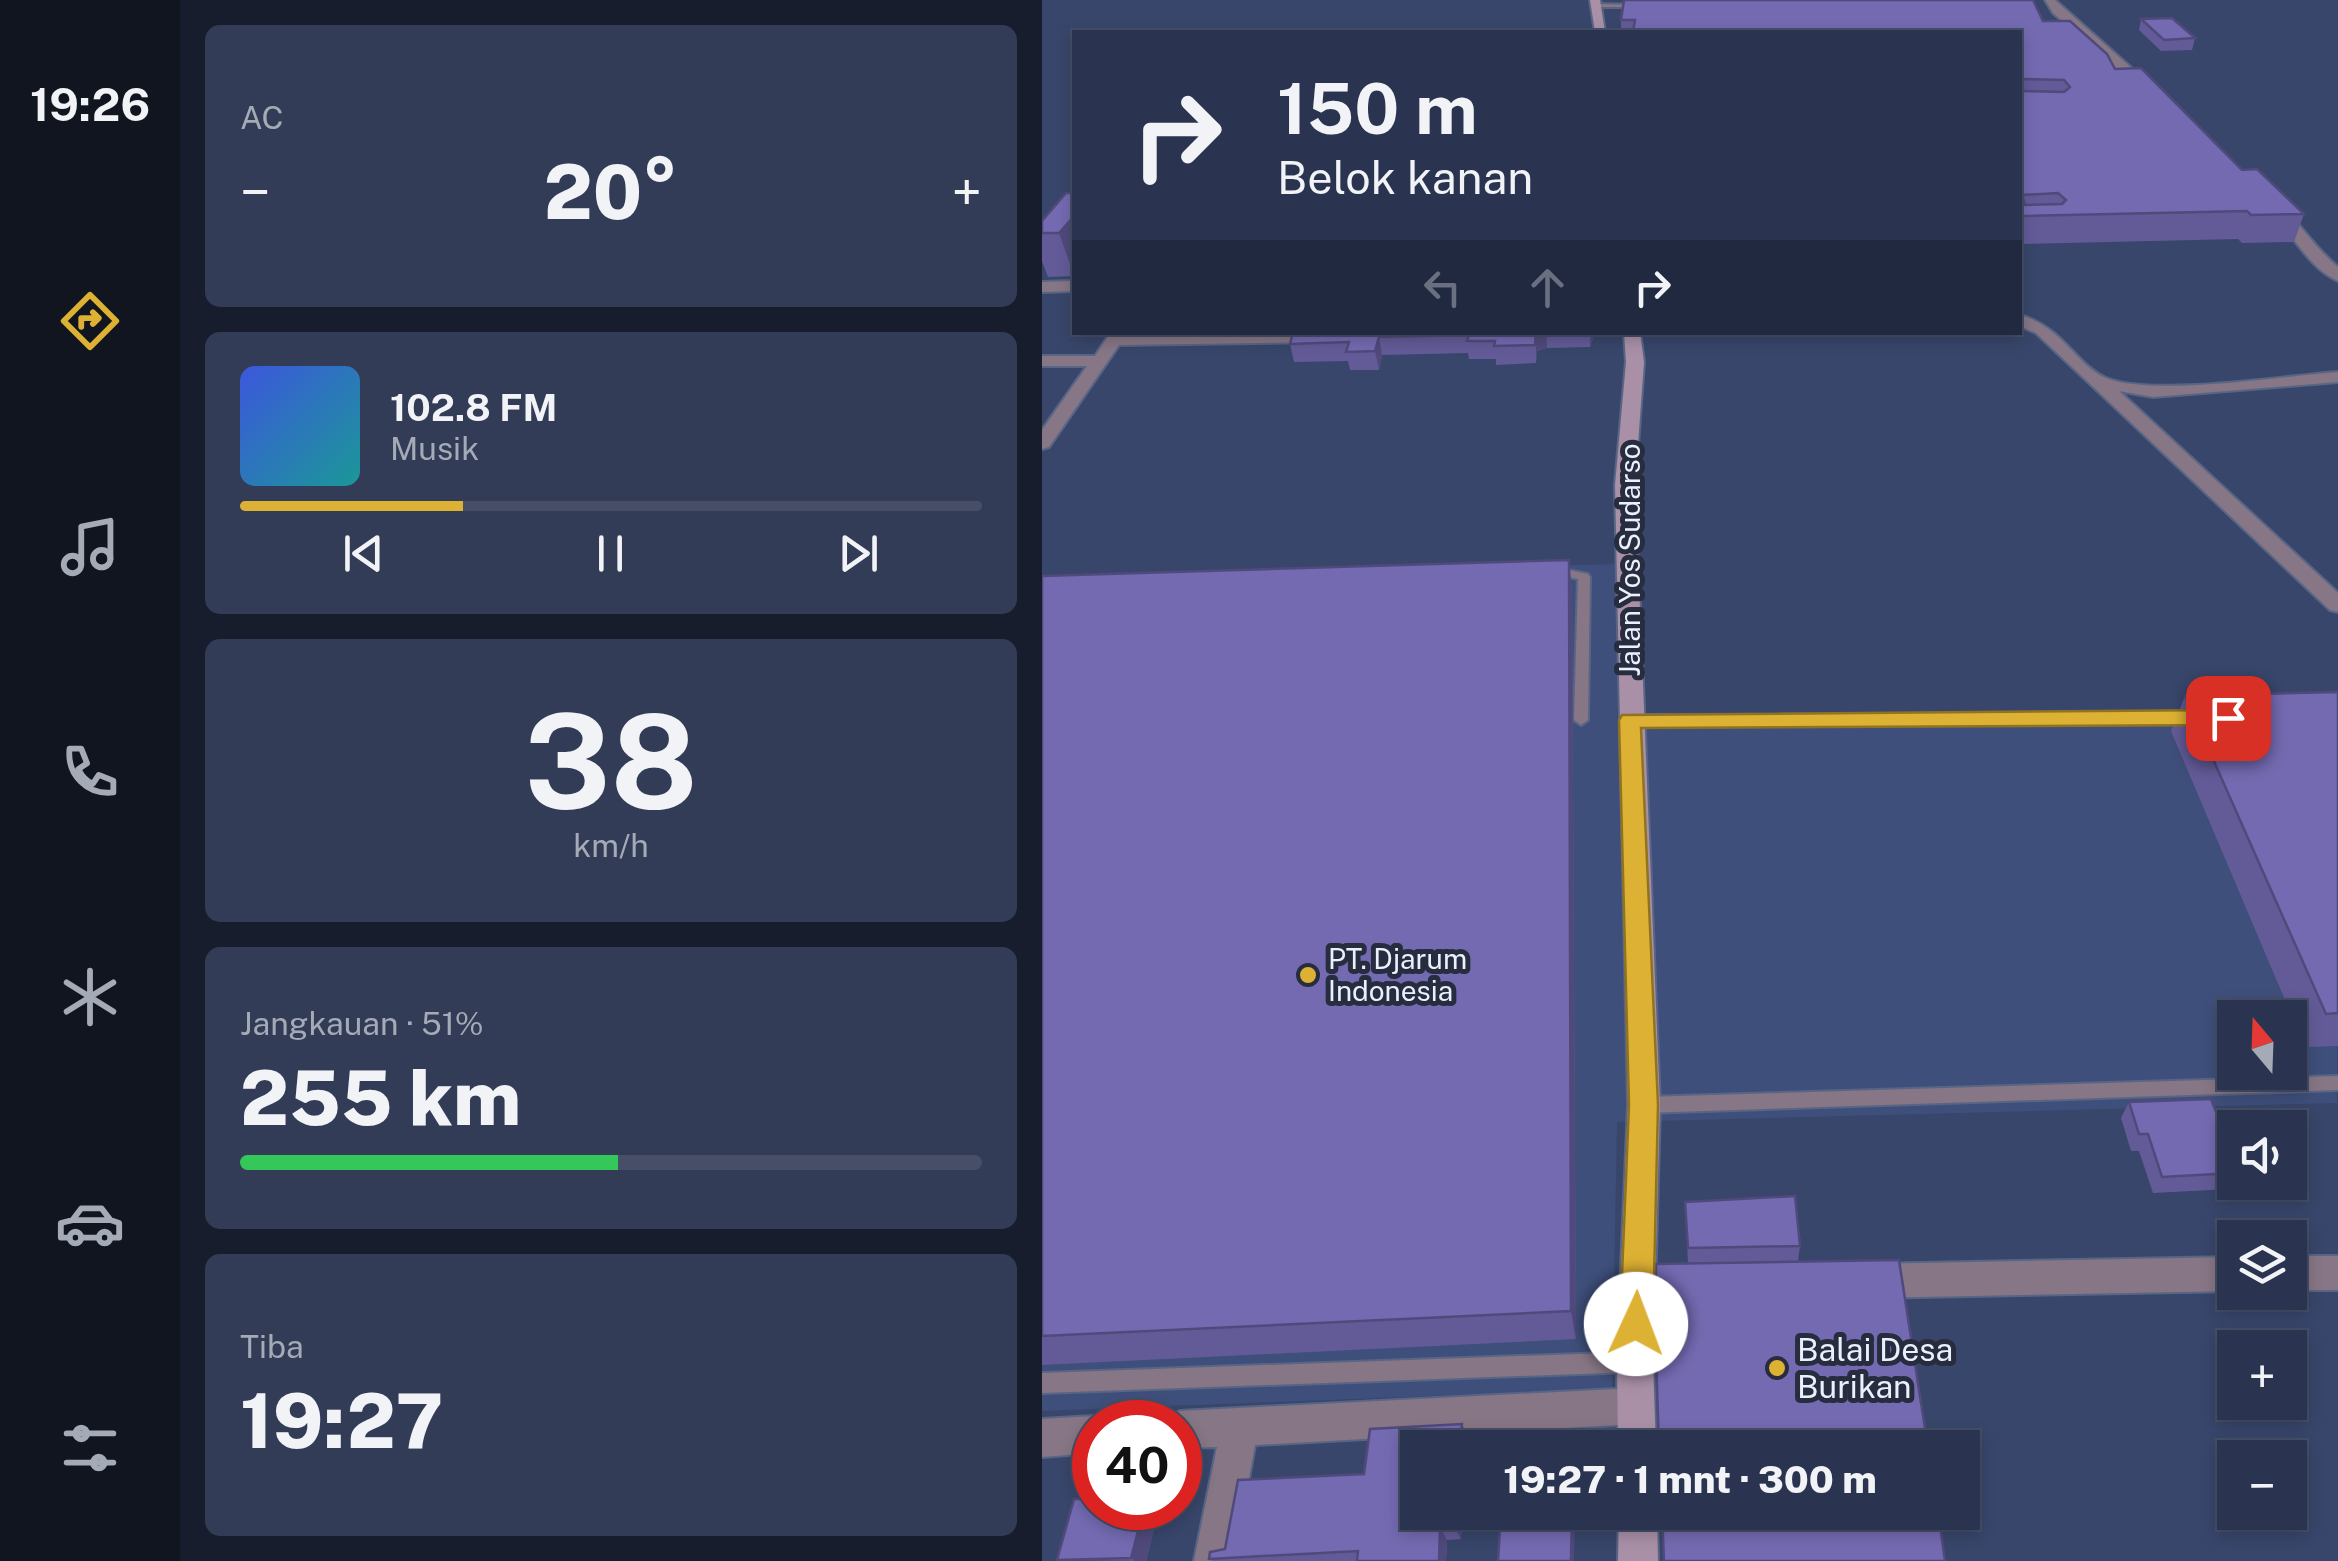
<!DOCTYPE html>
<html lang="id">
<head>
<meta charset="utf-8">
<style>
	:root { --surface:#2a3450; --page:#323c57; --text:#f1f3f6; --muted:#a5aab7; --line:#464f67; --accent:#ddb133 }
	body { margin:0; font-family:"Public Sans",sans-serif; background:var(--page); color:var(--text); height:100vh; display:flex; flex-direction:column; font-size:38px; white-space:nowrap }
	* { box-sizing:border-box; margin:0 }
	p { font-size:32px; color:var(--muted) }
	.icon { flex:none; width:55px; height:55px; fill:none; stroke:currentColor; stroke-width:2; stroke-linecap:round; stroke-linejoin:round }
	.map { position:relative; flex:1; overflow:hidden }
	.panel { display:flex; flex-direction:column; gap:25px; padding:25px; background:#171d2c; width:862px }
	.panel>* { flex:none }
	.banner { position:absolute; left:30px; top:30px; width:950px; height:305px; border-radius:0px; box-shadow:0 5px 15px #0003,0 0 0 2px var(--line); background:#2a3450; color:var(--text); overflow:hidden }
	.needle { width:65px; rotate:341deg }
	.fabs { position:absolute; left:1175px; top:1000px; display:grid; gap:20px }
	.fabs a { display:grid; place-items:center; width:90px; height:90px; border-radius:0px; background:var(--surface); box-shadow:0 5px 15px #0003,0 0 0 2px var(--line); font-size:50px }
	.speed { position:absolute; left:30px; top:1400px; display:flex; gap:20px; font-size:50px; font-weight:700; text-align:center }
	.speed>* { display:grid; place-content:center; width:130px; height:130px; border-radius:50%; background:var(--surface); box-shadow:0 5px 15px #0003,0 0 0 2px var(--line); line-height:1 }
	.speed .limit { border:15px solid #d22; background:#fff; color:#111 }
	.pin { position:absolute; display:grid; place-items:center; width:85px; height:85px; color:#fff; margin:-42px; border-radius:20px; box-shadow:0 5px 15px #0006 }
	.me { position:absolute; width:110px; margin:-55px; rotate:2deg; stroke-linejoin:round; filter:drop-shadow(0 0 8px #0008) }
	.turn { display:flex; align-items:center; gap:35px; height:210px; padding:0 40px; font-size:45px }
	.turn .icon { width:130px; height:130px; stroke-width:2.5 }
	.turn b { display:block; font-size:70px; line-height:85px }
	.lanes { display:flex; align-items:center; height:95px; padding:0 40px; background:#0003; justify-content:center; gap:50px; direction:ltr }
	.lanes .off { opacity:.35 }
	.big { font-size:75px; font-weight:800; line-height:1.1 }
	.panel .card { flex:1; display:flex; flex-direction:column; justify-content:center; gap:15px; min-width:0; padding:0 35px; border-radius:15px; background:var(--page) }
	.panel .dial { align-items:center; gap:0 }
	.dial b { font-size:130px; line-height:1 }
	.song { display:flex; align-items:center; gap:30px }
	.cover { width:120px; height:120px; border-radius:15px; background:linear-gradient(135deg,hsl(230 70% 55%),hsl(180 70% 35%)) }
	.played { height:10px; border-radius:5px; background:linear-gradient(90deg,var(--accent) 30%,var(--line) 30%) }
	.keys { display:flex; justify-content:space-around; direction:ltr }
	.heat { display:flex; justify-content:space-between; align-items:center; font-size:55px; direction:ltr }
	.charge { height:15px; border-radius:8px; background:linear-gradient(90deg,#34c759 51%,var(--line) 0) }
	.trip { position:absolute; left:358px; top:1430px; width:580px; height:100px; border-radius:0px; background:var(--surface); box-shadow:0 5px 15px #0003,0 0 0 2px var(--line); font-weight:800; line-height:100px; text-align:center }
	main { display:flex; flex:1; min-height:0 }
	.tabs { display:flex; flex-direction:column; width:180px; justify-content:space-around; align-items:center; background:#111520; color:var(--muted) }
	.tabs .icon { width:70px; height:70px }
	.tabs .current { color:var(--accent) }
	.tabs b { font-size:45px; color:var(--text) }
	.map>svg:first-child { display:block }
	.built { fill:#3f4f7b; fill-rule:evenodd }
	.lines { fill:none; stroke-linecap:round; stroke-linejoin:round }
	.lane-casing { stroke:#586585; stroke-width:4 }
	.street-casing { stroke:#586585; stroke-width:4 }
	.secondary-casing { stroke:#586585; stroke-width:4 }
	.lane { fill:#877685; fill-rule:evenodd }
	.street { fill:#877685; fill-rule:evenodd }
	.secondary { fill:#a990a7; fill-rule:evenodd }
	.wall { fill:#635b98 }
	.shaded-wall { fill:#504a7c }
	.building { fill:#736ab1; stroke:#504a7c; stroke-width:2.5; fill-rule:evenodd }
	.route { fill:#ddb133; stroke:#907321; stroke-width:2.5 }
	.poi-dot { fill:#ddb133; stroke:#272d3e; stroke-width:4 }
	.labels { text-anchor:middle; stroke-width:10; stroke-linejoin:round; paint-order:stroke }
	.street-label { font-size:28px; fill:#eaf0fe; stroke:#272d3e }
	.poi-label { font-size:28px; fill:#eaf0fe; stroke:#272d3e; text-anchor:start }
	.near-poi-label { font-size:32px; fill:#eaf0fe; stroke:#272d3e; text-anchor:start }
</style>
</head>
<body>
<main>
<nav class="tabs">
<b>19:26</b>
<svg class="icon current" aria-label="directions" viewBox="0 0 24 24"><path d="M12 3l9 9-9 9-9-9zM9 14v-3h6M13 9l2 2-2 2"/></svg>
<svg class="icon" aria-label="music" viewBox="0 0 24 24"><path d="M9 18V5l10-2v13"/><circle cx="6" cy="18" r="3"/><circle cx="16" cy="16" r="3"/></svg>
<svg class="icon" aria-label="phone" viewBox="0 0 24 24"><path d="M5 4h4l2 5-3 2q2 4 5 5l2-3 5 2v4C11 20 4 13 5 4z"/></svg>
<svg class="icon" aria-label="climate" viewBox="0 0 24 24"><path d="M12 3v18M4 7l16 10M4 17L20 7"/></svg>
<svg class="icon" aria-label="car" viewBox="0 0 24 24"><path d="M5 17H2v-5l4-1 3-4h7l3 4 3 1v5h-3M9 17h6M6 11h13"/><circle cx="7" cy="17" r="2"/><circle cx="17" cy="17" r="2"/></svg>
<svg class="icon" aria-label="filters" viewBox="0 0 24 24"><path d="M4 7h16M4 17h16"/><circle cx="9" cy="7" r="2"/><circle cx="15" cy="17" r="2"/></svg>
</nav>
<section class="panel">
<div class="card"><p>AC</p>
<div class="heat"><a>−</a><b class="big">20°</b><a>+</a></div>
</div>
<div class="card">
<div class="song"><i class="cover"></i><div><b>102.8 FM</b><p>Musik</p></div></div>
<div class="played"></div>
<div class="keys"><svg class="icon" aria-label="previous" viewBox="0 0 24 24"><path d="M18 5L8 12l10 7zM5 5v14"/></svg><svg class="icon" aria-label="pause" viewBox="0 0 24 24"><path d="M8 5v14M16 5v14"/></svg><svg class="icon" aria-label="next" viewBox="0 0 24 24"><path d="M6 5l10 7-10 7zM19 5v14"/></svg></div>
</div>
<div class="card dial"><b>38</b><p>km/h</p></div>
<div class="card"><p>Jangkauan · 51%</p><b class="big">255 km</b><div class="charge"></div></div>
<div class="card"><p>Tiba</p><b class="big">19:27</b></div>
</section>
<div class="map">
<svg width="1296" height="1561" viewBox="0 0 1296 1561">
	<rect width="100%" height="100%" fill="#38466b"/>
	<path class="built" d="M 577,564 L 575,722 L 1295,710 L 1295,1103 L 575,1122 L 570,1389 L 0,1411 L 0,577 ZM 1192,1018 L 1248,1018 L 1248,1072 L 1192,1072 Z"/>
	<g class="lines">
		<defs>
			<path id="lane" d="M 554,4 L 598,5 L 601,7 L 552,7 Z
				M 511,567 L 546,574 L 548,577 L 546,720 L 539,725 L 532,720 L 536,579 L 507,573 L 507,569 Z
				M 1150,714 L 1157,718 L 1150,722 L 588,725 L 581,720 L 588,715 Z
				M 1296,1076 L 1296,1090 L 602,1113 L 596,1110 L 593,1105 L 596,1100 L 602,1097 Z
				M 593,1352 L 600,1355 L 603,1362 L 600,1369 L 593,1372 L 0,1393 L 0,1373 Z"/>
			<path id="street" d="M 1003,0 L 1013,0 L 1112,88 L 1112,94 L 1104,94 L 1011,13 Z
				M 1227,204 L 1237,204 C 1259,224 1273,248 1296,267 L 1296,281 C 1265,267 1250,232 1227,210 Z
				M 32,281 L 32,291 L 0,292 L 0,282 Z
				M 978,315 C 1022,328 1034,365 1064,378 C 1111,397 1241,376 1296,372 L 1296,382 L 1111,397 L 1077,391 L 1296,593 L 1296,612 L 1288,610 L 994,333 L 978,326 Z
				M 69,332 L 286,332 L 292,337 L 284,342 L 77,345 L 7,447 L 0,449 L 0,430 L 45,366 L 0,366 L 0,356 L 53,356 Z
				M 1248,1256 L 1296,1256 L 1296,1290 L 1248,1290 Z
				M 1192,1257 L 1192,1291 L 826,1298 L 814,1293 L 809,1281 L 814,1269 L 826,1264 Z
				M 594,1388 L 607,1393 L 612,1406 L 607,1419 L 594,1424 L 213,1445 L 192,1561 L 152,1561 L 175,1447 L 138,1448 L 138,1422 L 123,1422 L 125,1417 L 138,1411 Z
				M 52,1416 L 65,1422 L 52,1422 L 52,1453 L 0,1457 L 0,1419 Z"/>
			<path id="secondary" d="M 548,0 L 558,0 L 563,32 L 553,32 Z
				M 582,332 L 598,332 L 602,362 L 593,485 L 618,1105 L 611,1362 L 614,1448 L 576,1448 L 575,1362 L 586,1105 L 573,485 L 584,362 Z
				M 577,1512 L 615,1512 L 616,1561 L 576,1561 Z"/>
		</defs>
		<use href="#lane" class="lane-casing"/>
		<use href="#street" class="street-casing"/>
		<use href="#secondary" class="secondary-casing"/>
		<use href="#lane" class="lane"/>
		<use href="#street" class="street"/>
		<use href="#secondary" class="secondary"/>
	</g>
	<path class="wall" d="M 1099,19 L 1153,38 L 1150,50 L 1119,51 L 1097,30 Z
		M 579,20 L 1001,21 L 1073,69 L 1200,170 L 1262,214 L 1252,242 L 1200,243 L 1196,239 L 978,244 L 978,32 L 579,32 Z
		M 32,193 L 32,276 L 6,277 L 0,261 L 0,221 Z
		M 251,332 L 553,332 L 548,347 L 505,348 L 495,351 L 494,363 L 454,365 L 454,359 L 427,359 L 426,353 L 340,355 L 337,370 L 308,370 L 306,361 L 252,362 L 248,344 Z
		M 527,560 L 530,594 L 534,1339 L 0,1365 L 0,576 Z
		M 1296,692 L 1296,1046 L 1263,1047 L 1129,731 L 1143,696 Z
		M 1087,1102 L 1192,1158 L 1193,1182 L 1188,1189 L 1111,1193 L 1097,1151 L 1089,1151 L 1079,1118 Z
		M 643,1202 L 758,1246 L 756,1261 L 646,1263 Z
		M 420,1424 L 426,1439 L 425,1448 L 375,1448 L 375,1512 L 421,1512 L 419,1539 L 405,1540 L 404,1561 L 170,1561 L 167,1559 L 168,1552 L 183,1549 L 196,1480 L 322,1474 L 328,1429 Z
		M 117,1509 L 104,1561 L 15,1560 Z"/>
	<path class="shaded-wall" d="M 32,216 L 32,275 L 17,233 Z
		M 504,332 L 505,348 L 495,351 L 494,363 L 494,333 Z
		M 548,332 L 553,332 L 548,347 Z
		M 337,337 L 340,355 L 337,370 L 333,351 Z
		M 527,560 L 530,594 L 534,1339 L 529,1311 Z
		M 420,1424 L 426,1439 L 425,1448 L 418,1448 Z
		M 102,1508 L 115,1508 L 117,1509 L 104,1561 L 93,1561 L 89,1558 Z
		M 413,1512 L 421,1512 L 419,1539 L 412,1526 Z
		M 530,1512 L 533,1512 L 532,1561 L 529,1561 Z
		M 398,1527 L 405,1540 L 404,1561 L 397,1561 Z"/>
	<path class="building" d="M 582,0 L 991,0 L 1001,21 L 1028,21 L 1065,54 L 1073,69 L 1099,68 L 1200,170 L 1215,169 L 1262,214 L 1209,215 L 1205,211 L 978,216 L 978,32 L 591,32 L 593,20 L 579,20 ZM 982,79 L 1022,80 L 1028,87 L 1022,92 L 982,91 L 978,83 ZM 1016,193 L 1024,200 L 1020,204 L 983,205 L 980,195 Z
		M 1130,18 L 1153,38 L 1122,40 L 1099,19 Z
		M 24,193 L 32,193 L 32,216 L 17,233 L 0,233 L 0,221 Z
		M 251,332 L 496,332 L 494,333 L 493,345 L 452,346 L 453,341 L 425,341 L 427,335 L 337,337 L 333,351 L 304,352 L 307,342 L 248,344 Z
		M 527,560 L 529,1311 L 0,1336 L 0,576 Z
		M 1296,692 L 1296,1013 L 1284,1014 L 1143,696 Z
		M 1169,1099 L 1192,1158 L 1192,1173 L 1120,1177 L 1106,1134 L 1097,1134 L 1087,1102 Z
		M 753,1196 L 758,1246 L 646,1248 L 643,1202 Z
		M 857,1260 L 886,1448 L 617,1448 L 613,1323 L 614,1264 Z
		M 420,1424 L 418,1448 L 375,1448 L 375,1512 L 413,1512 L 412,1526 L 398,1527 L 397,1561 L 315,1561 L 316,1551 L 167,1559 L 168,1552 L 183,1549 L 196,1480 L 322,1474 L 328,1429 Z
		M 32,1499 L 52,1499 L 52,1508 L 102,1508 L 89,1558 L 15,1560 Z
		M 459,1512 L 530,1512 L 529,1561 L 456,1561 Z
		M 620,1512 L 896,1512 L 903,1561 L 622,1561 Z"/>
	<path class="route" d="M 1186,710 L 1196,718 L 1186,725 L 599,728 L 616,1105 L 611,1324 L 606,1335 L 594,1340 L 583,1335 L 578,1324 L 587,1105 L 577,720 L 580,715 Z"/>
	<g class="poi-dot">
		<circle cx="266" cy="975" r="10"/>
		<circle cx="735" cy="1368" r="10"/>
	</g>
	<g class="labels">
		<g class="street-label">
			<text transform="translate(588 560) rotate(-90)" y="10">Jalan Yos Sudarso</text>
		</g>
		<g class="poi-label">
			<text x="286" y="969">PT. Djarum<tspan x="286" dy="32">Indonesia</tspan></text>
		</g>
		<g class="near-poi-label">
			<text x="755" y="1361">Balai Desa<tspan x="755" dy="37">Burikan</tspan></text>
		</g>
	</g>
</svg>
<div class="fabs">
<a><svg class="needle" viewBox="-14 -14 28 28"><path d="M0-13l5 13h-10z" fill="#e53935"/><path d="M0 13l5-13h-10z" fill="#a5aab7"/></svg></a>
<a><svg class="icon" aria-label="sound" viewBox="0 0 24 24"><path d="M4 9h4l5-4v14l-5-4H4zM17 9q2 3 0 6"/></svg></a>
<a><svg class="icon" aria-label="layers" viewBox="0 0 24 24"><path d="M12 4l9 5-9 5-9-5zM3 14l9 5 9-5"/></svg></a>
<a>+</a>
<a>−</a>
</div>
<div class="speed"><div class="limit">40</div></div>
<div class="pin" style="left:1186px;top:718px;background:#d93025"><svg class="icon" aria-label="arrive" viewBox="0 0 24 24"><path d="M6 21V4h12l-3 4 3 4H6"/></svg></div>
<svg class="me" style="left:594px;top:1324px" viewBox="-20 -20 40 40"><circle r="19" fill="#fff"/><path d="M0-13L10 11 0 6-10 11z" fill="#ddb133"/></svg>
<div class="trip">19:27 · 1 mnt · 300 m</div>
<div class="banner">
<div class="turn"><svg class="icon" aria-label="right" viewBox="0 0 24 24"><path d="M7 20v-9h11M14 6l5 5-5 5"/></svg><div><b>150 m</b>Belok kanan</div></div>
<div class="lanes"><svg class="icon off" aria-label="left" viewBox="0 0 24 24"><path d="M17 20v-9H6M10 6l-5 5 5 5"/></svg><svg class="icon off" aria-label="ahead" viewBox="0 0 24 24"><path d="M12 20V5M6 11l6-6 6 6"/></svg><svg class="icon" aria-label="right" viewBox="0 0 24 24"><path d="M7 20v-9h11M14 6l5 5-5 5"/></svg></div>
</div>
</div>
</main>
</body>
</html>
